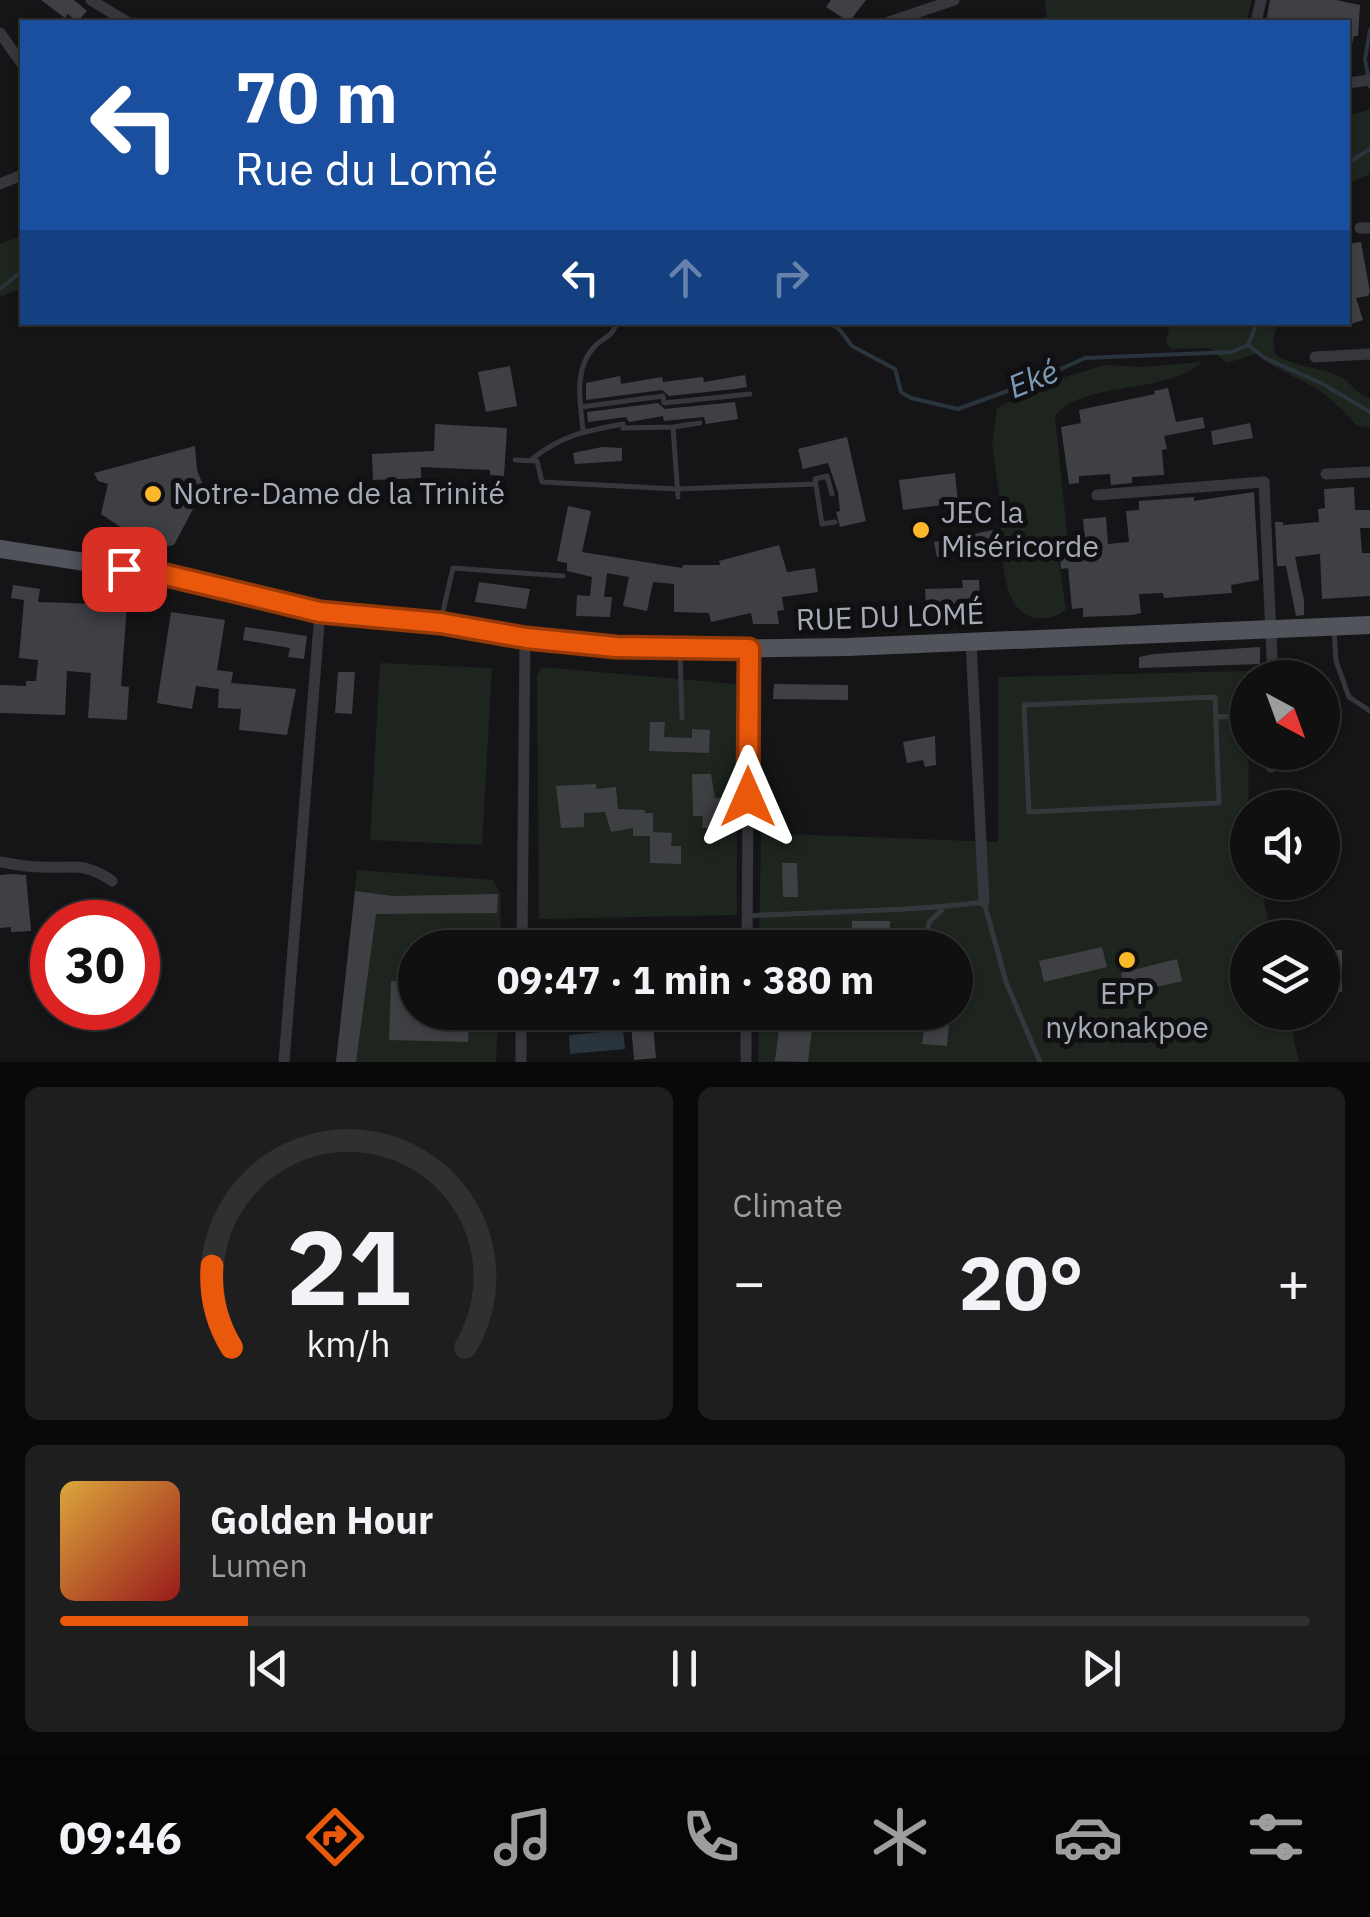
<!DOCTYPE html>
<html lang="en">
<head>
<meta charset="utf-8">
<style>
	:root { --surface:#101011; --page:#1e1e1f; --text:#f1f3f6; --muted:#9c9d9f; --line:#303031; --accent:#ea580c }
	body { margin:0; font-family:"IBM Plex Sans",sans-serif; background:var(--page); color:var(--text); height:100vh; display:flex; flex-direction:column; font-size:38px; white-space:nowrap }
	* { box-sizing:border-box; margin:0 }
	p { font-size:32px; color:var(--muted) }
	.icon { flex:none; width:55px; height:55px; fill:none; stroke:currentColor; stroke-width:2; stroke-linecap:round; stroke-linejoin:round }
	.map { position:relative; height:1062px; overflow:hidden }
	.side { display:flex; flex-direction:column; gap:25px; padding:25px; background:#090909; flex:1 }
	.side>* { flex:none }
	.guide { position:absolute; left:20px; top:20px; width:1330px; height:305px; border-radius:0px; box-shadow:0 2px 8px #0004,0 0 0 2px var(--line); background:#1a4fa0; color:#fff; overflow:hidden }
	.needle { width:65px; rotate:139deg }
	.fabs { position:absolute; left:1230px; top:660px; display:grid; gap:20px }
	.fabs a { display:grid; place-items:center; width:110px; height:110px; border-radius:50%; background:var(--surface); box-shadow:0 2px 8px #0004,0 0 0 2px var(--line); font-size:50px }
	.speed { position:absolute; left:30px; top:900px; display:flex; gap:20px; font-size:50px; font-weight:700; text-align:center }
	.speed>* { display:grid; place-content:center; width:130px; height:130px; border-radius:50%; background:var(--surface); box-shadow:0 2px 8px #0004,0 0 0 2px var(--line); line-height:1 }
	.speed .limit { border:15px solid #d22; background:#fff; color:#111 }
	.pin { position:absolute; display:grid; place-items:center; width:85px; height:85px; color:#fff; margin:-42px; border-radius:20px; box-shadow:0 5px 15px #0006 }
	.me { position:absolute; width:110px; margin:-55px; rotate:0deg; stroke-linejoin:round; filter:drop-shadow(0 0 8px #0008) }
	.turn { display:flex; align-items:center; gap:35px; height:210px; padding:0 50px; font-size:45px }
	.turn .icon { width:130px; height:130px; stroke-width:2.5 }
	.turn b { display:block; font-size:70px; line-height:85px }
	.lanes { display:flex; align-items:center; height:95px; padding:0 50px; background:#0003; justify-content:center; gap:50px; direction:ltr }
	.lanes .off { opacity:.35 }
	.big { font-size:75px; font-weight:700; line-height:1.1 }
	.side .widget { flex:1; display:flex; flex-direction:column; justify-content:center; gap:15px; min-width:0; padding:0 35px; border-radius:15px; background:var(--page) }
	.side .dial { align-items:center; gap:0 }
	.dial svg { height:260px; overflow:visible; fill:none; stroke:var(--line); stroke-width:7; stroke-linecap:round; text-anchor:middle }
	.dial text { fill:var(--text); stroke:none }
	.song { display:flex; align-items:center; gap:30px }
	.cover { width:120px; height:120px; border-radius:15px; background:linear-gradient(135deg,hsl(40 70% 55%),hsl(0 70% 35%)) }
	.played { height:10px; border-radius:5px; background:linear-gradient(90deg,var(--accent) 15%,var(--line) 15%) }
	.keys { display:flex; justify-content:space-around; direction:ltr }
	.heat { display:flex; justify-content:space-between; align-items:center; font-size:55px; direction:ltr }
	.side .tiles { flex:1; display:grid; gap:25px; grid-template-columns:1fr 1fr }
	.widget:last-child { grid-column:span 2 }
	.trip { position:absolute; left:398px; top:930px; width:575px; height:100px; border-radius:50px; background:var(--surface); box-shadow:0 2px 8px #0004,0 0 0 2px var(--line); font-weight:700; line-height:100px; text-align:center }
	.dock { display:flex; height:160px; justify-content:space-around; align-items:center; background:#060607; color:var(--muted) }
	.dock .icon { width:70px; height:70px }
	.dock .selected { color:var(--accent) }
	.dock b { font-size:45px; color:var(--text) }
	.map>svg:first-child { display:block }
	.green { fill:#1d251e }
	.water { fill:#2a343c }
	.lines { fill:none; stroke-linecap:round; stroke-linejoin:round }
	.stream { stroke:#2a343c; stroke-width:4 }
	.building { fill:#3f4044 }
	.service { stroke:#36373c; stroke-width:5 }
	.minor { stroke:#36373c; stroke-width:11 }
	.primary { stroke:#52545b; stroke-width:18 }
	.route-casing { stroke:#983908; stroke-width:25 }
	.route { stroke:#ea580c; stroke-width:18 }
	.poi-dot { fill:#fab82a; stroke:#101012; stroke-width:4 }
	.labels { text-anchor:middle; stroke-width:10; stroke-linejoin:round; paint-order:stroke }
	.poi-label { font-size:30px; fill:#a6abb8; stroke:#101012; text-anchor:start }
	.street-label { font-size:30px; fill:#a6abb8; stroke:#101012 }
	.water-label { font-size:32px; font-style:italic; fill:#7b99b5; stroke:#101012 }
</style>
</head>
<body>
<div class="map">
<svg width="1370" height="1062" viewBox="0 0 1370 1062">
	<rect width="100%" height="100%" fill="#151517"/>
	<path class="green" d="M 1045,0 L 1252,0 L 1246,22 L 1047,22 Z
		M 1370,109 L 1370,174 L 1348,183 L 1348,116 Z
		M 22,236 L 22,288 L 0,297 L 0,244 Z
		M 1170,323 L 1278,323 L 1273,338 L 1275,354 C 1292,366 1317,367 1337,375 C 1351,381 1355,394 1370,398 L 1370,427 L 1357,426 C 1344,411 1331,398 1314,387 C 1293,375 1276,370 1256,354 L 1227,363 L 1209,348 L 1172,349 L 1166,343 Z
		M 1202,362 C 1164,396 1083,380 1055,416 L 1069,553 L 1058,555 L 1066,609 C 1057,617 1049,619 1036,618 C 1001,613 1004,557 999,529 L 1004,527 L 992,445 L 997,408 L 1055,380 L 1105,365 L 1143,367 Z
		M 380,663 L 492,668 L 482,845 L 370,840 Z
		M 541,667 L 736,684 L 737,915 L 539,919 L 537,676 Z
		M 1249,671 L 1248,882 L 1260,883 L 1272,937 L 1248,938 L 1248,1012 L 1288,1013 L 1299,1062 L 758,1062 L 759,1013 L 955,1012 L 955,948 L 759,947 L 761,833 L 998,842 L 998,677 Z
		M 357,870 L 493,880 L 501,894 L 500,947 L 415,948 L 415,1012 L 498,1013 L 496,1062 L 336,1062 Z"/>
	<path class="water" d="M 623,1030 L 625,1049 L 570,1054 L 569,1035 Z"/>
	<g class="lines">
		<path class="stream" d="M 1370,30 L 1365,59 L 1370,87
			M 1348,163 L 1370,149
			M 0,289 L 22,271
			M 619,322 L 631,322
			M 828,322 L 840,330 L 852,346 L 895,369 L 901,392 L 911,398 L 958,409 L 1032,382 L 1085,358 L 1232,352 L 1248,345 L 1257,322
			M 1248,345 L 1265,358 L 1323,384 L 1370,412"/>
	</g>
	<path class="building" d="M 41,0 L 74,0 L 87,11 L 77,22 L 68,14 L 65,18 Z
		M 831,0 L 866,0 L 849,22 L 826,7 Z
		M 1270,0 L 1336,0 L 1360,5 L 1358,36 L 1354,36 L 1352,44 L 1348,43 L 1348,22 L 1266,22 Z
		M 1361,242 L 1370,292 L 1368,296 L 1356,298 L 1363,320 L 1348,325 L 1348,244 Z
		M 510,366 L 517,406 L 486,412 L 478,372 Z
		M 745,375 L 747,387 L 735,389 L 669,396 L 662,390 L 586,400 L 586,383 L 620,376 L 621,384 L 662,377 L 663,382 L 703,377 L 704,382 Z
		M 1168,388 L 1176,422 L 1203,417 L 1205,428 L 1164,436 L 1167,449 L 1162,450 L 1164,475 L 1132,477 L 1132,483 L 1111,485 L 1110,474 L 1079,476 L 1079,483 L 1069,484 L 1061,427 L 1081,423 L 1079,410 L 1155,394 L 1154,391 Z
		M 735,402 L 738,419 L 706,424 L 704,417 L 664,421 L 663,416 L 629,422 L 626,417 L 588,422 L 587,412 L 658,403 L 665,409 Z
		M 1250,423 L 1253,438 L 1213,445 L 1211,431 Z
		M 435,424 L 507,428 L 504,476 L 490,475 L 490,470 L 421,467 L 421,478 L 373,480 L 372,454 L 434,451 Z
		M 847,437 L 866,521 L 840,527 L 836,512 L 840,511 L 838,492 L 828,463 L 803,469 L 798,449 Z
		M 195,446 L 197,470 L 204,488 L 174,545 L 164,547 L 137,538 L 101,514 L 108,484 L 98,481 L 94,473 Z
		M 602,447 L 622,448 L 622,461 L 575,464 L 573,453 Z
		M 955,473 L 958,503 L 903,510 L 899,480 Z
		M 1354,487 L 1355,510 L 1370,510 L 1370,528 L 1360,528 L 1362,553 L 1370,553 L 1370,596 L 1322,599 L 1320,554 L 1295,557 L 1304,600 L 1304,615 L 1296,616 L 1286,566 L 1277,566 L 1275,522 L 1283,522 L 1283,525 L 1319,522 L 1318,509 L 1325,508 L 1324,489 Z
		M 1254,492 L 1259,580 L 1231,585 L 1232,593 L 1164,598 L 1163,593 L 1139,594 L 1141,613 L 1132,615 L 1083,617 L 1083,608 L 1072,609 L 1068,568 L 1061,569 L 1060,555 L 1086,552 L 1083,519 L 1106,517 L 1108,544 L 1129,542 L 1126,511 L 1139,510 L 1139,501 L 1194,497 L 1194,501 Z
		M 568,506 L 591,511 L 582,552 L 682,568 L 683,565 L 720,565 L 719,561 L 779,545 L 787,572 L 815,568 L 818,592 L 782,597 L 784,610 L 777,611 L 779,624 L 753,624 L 751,613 L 711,622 L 709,613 L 674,612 L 674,584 L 653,582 L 647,611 L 623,606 L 629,577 L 607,573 L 604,597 L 612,597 L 610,617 L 576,616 L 577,595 L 590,596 L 592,577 L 567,571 L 567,563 L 557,561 Z
		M 998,529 L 1001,543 L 937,557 L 934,542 Z
		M 962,580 L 979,580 L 980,603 L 926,605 L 925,589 L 963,588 Z
		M 479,582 L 530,589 L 526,609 L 475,602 Z
		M 13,585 L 40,589 L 38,602 L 127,605 L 121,686 L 129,687 L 127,720 L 88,718 L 91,673 L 67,671 L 65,715 L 0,713 L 0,685 L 26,686 L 26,681 L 36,681 L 38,660 L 19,658 L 24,600 L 11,598 Z
		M 171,612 L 225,620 L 217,670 L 233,672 L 231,683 L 296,689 L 287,735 L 239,730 L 241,709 L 218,708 L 219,689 L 196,686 L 192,709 L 157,703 Z
		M 245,627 L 307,636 L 304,659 L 288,657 L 290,648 L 243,640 Z
		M 1260,647 L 1260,664 L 1139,668 L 1139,657 L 1154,654 Z
		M 338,672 L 355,672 L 352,714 L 335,713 Z
		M 774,684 L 848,685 L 848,700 L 773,699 Z
		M 650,722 L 665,722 L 664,737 L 692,738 L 692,729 L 710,730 L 709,753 L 649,751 Z
		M 935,736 L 936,765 L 925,767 L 923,760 L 907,763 L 903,742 Z
		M 692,774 L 711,774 L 715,798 L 735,798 L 735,828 L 702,828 L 703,816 L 693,816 Z
		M 596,784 L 596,789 L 616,787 L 618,809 L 645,810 L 645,813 L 653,813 L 653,832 L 672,833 L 671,846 L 681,846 L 681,864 L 650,863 L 650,836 L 633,836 L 633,828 L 611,832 L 605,812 L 584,813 L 584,827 L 561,828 L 556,786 Z
		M 782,863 L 797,863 L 798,897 L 783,897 Z
		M 13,874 L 26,875 L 31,931 L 11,932 L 11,927 L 0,928 L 0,875 Z
		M 355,891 L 393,896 L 498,894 L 497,913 L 376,914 L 356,1062 L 336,1062 Z
		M 852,921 L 890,921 L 890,948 L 874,948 L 874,936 L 852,936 Z
		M 1102,947 L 1107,967 L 1044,982 L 1039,961 Z
		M 1322,950 L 1342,950 L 1342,992 L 1322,991 Z
		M 1177,959 L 1182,981 L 1126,994 L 1121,973 Z
		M 391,981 L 415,982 L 415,1012 L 469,1012 L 468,1042 L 389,1040 Z
		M 630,1012 L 652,1012 L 656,1058 L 634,1060 Z
		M 762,1012 L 781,1012 L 785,1024 L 812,1028 L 808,1062 L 775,1061 L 779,1029 L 768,1025 Z
		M 926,1012 L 950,1012 L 947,1046 L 922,1044 Z"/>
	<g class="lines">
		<path class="service" d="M 581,407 L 663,396 L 664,403 L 750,394
			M 673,427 L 678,497
			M 583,430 C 580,400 573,368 596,345 C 606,336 613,336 617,322
			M 532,459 C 562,435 585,431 623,424 L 623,428 L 673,427 L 700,423
			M 515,460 L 537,461 L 542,482 L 677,489 L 816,484
			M 832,494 L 827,476 L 815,479 L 822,524 L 835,522
			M 441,620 L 453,568 L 563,576
			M 1334,630 L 1336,661 L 1349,697 L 1370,711
			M 680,652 L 682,718
			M 1215,697 L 1219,803 L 1029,812 L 1024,705 Z
			M 1216,717 L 1248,716
			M 748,916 C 827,911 906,912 984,902 L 1006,982 L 1040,1062
			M 921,948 L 930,921 L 942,910"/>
		<path class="minor" d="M 91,0 L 127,22
			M 889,22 L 954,0
			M 1256,22 L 1261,0
			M 0,33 L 22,64
			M 1348,83 L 1370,80
			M 0,184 L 22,175
			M 1360,228 L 1370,228
			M 1315,357 L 1370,354
			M 1326,474 L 1370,472
			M 1097,495 L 1264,482 L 1273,678
			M 971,642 L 984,902
			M 1271,767 L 1271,752
			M 0,862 C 14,864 27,867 41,867 C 73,869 83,861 112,881
			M 522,948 L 525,638
			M 747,948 L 749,649
			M 284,1062 L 320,612
			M 521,1062 L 521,1012
			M 746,1062 L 746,1012"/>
		<path class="primary" d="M 0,549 L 162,574 L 320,612 L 440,623 L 525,638 L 645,650 L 848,647 L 1370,625"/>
	</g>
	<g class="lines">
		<defs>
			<path id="route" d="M 124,569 L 162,574 L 320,612 L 440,623 L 526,638 L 616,647 L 749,649 L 748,797"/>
		</defs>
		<use href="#route" class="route-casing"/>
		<use href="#route" class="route"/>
	</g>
	<g class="poi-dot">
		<circle cx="153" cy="494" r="10"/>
		<circle cx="921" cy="530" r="10"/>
		<circle cx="1127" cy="960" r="10"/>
	</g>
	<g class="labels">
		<g class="poi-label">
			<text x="173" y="504">Notre-Dame de la Trinité</text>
			<text x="941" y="523">JEC la<tspan x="941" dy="34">Miséricorde</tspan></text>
			<text x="1127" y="1004" text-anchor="middle">EPP<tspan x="1127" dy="34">nykonakpoe</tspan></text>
		</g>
		<g class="street-label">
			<text transform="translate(890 617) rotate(-2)" y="10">RUE DU LOMÉ</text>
		</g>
		<g class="water-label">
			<text transform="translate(1033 379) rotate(-22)" y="11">Eké</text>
		</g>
	</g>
</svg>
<div class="fabs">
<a><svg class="needle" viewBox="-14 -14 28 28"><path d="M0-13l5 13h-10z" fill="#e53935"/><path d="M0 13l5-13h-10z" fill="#9c9d9f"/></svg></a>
<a><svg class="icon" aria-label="sound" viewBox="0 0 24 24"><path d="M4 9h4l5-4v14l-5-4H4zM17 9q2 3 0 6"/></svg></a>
<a><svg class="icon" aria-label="layers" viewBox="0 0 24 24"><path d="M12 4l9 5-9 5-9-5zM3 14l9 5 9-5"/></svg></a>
</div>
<div class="speed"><div class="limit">30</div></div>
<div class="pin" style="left:124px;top:569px;background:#d93025"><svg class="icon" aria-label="arrive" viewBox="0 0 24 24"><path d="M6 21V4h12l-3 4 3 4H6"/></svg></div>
<svg class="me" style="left:748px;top:797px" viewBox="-20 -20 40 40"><path d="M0-17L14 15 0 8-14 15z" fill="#ea580c" stroke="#fff" stroke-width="4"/></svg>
<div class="trip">09:47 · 1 min · 380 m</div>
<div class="guide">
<div class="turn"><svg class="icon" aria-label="left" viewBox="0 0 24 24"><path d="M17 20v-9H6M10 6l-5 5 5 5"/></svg><div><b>70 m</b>Rue du Lomé</div></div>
<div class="lanes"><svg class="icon" aria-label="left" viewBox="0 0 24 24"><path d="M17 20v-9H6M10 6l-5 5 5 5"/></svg><svg class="icon off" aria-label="ahead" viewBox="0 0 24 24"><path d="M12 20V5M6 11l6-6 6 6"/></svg><svg class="icon off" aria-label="right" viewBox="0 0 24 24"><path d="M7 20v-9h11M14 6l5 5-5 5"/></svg></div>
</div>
</div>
<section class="side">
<div class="tiles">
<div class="widget dial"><svg viewBox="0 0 100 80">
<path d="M14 69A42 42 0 1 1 86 69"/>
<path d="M14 69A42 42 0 0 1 8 44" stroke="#ea580c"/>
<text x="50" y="56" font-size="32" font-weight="700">21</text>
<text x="50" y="72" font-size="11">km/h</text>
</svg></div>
<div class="widget"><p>Climate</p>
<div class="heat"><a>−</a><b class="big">20°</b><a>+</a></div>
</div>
<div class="widget">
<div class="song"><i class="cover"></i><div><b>Golden Hour</b><p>Lumen</p></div></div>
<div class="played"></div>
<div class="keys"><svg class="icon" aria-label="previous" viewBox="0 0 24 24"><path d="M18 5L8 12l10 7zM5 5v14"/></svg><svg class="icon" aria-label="pause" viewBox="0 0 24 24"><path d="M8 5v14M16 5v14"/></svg><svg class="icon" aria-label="next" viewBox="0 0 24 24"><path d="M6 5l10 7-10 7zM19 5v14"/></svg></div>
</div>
</div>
</section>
<nav class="dock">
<b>09:46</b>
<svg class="icon selected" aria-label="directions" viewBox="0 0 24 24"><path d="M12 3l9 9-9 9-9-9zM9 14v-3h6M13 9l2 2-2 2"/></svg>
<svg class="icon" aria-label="music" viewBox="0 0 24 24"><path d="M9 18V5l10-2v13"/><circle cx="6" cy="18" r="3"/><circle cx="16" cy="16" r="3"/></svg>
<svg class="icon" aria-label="phone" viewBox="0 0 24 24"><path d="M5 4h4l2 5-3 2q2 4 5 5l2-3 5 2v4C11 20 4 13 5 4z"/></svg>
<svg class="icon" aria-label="climate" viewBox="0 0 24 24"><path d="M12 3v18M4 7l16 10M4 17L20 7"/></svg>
<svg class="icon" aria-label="car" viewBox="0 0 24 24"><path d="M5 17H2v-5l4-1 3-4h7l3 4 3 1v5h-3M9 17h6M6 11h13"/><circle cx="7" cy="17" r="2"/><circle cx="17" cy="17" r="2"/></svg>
<svg class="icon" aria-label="filters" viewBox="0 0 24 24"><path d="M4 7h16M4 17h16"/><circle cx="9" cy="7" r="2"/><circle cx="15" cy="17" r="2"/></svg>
</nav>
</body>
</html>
